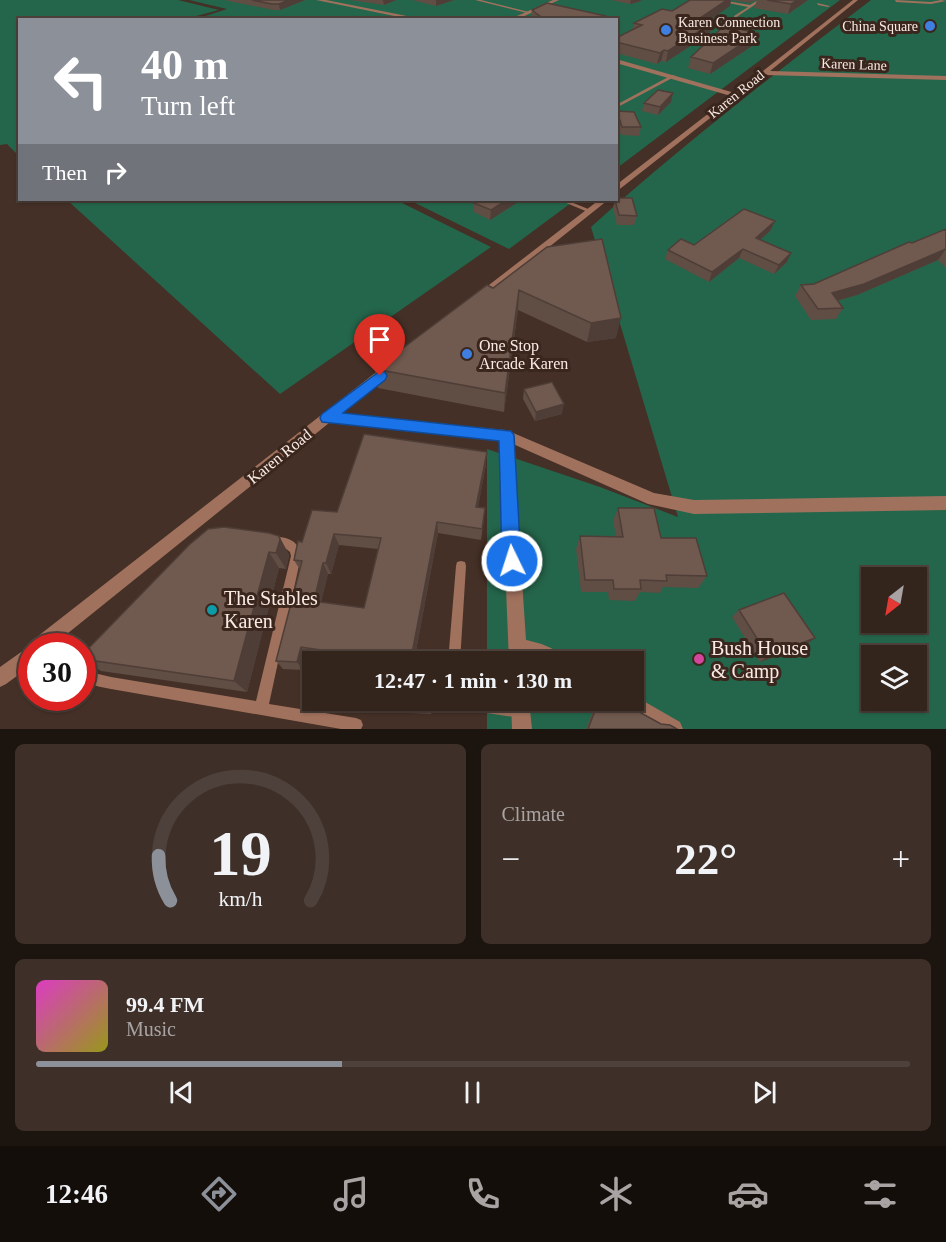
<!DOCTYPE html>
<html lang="en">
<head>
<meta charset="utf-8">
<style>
	:root { --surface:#33241c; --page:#3e3029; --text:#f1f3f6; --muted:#a9a4a3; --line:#4e413b; --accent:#8c9099 }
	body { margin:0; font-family:"Times New Roman",serif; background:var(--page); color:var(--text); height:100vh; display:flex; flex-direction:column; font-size:22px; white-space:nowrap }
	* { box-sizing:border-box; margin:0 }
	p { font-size:20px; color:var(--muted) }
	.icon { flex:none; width:33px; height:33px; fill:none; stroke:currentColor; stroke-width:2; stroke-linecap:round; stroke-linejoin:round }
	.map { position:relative; height:729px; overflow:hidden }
	.sheet { display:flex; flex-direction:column; gap:15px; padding:15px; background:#1c140f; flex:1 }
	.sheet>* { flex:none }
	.guide { position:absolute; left:18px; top:18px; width:600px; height:183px; border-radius:0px; box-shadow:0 2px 4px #0004,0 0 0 2px var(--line); background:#8c9099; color:#fff; overflow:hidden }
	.needle { width:39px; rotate:211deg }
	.fabs { position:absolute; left:861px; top:567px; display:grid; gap:12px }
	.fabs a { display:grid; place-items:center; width:66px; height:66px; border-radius:0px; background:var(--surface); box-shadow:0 2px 4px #0004,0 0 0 2px var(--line); font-size:30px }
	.speed { position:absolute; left:18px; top:633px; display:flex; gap:12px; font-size:30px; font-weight:700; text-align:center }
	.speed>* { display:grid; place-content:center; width:78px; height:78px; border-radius:50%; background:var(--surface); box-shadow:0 2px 4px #0004,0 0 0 2px var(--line); line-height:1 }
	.speed .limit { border:9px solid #d22; background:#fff; color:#111 }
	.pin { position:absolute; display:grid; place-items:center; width:51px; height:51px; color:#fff; margin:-62px -26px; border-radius:50% 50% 50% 0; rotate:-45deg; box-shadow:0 0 6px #0007 }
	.pin .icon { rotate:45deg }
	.me { position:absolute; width:66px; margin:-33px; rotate:356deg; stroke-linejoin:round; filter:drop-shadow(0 0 4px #0008) }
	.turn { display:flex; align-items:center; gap:21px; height:126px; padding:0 24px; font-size:27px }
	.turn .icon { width:78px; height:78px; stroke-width:2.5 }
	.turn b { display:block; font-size:42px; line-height:51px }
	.then { display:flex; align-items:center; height:57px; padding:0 24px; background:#0003; gap:12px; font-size:22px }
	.big { font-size:45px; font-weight:600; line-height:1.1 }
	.sheet .widget { flex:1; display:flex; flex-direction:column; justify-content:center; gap:9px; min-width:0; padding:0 21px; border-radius:9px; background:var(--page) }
	.sheet .dial { align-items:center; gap:0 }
	.dial svg { height:156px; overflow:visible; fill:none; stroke:var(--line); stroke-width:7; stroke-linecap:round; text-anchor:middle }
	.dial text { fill:var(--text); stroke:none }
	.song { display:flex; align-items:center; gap:18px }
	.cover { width:72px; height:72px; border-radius:9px; background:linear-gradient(135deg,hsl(310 70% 55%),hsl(60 70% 35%)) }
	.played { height:6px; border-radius:3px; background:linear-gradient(90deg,var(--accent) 35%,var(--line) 35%) }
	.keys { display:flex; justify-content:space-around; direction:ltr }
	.heat { display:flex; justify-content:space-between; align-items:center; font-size:33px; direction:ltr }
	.sheet .tiles { flex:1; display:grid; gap:15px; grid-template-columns:1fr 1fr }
	.widget:last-child { grid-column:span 2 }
	.trip { position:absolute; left:302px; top:651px; width:342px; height:60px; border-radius:0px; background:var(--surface); box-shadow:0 2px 4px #0004,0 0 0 2px var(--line); font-weight:600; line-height:60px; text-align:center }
	.menu { display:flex; height:96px; justify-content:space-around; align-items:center; background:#140e0b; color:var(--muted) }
	.menu .icon { width:42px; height:42px }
	.menu .active { color:var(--accent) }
	.menu b { font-size:27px; color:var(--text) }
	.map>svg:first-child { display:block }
	.green { fill:#24664b; fill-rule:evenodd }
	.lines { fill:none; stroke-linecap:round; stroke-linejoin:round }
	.service { fill:#a0715d; fill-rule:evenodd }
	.minor { fill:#a0715d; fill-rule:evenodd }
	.wall { fill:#604d43; fill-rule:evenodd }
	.shaded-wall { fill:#4e3e37 }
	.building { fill:#70594e; stroke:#4e3e37; stroke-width:1.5; fill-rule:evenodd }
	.route { fill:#1a73e8; stroke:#114b97; stroke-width:1.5 }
	.shop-dot { fill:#3f7fe0; stroke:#3a261c; stroke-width:2 }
	.culture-dot { fill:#0f9aa8; stroke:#3a261c; stroke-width:2 }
	.hotel-dot { fill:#d1479c; stroke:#3a261c; stroke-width:2 }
	.labels { text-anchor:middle; stroke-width:6; stroke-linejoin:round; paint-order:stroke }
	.far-poi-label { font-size:14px; fill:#f9ebe4; stroke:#3a261c; text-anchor:start }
	.far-street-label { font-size:14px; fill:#f9ebe4; stroke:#3a261c }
	.poi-label { font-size:16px; fill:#f9ebe4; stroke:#3a261c; text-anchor:start }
	.street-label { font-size:16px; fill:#f9ebe4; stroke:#3a261c }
	.near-poi-label { font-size:20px; fill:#f9ebe4; stroke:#3a261c; text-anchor:start }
</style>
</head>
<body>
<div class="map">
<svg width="946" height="729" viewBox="0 0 946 729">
	<rect width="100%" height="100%" fill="#443026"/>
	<path class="green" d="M 0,0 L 178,0 L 219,10 L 185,19 L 20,20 L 19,156 L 7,144 L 0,145 Z
		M 189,0 L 840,0 L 617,168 L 616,20 L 193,20 L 227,9 Z
		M 871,0 L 946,0 L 946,729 L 487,729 L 487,701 L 633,700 L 633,662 L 487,661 L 487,449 L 600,487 L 678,517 L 591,227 C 680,147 775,73 871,0 ZM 872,578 L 916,578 L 916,622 L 872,622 ZM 872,656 L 916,656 L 916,700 L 872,700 Z
		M 67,200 L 396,200 L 491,247 L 280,394 Z
		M 409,200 L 575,200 L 509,249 Z"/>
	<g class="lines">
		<path class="service" d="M 475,0 L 481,0 L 529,12 L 527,13 Z
			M 714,0 L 721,0 L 750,5 L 758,0 L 762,0 L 735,18 L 734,16 L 748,7 Z
			M 895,0 L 931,2 L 941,0 L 946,1 L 931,4 L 896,2 Z
			M 817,3 L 830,6 L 828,7 L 818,5 Z
			M 672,75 L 676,76 L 616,108 L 616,105 Z
			M 559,200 L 566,200 L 593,211 L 590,213 L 588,212 Z
			M 273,536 C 288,538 298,539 301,556 L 269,704 L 356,718 L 361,720 L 363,725 L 361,729 L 341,729 L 111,689 C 101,687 90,686 82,678 L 82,663 L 86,665 L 94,673 L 111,677 L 256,701 L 291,556 L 290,552 L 285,548 L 269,545 L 268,541 L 269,537 Z
			M 461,561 L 465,562 L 466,566 L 460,662 L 448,662 L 456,566 L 457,562 Z
			M 453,700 L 486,700 L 521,706 L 526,707 L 527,712 L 526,717 L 521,718 L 466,710 L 454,705 Z"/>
		<path class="minor" d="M 316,0 L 326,0 L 427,20 L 414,20 Z
			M 553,0 L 559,0 L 516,20 L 508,20 Z
			M 853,0 L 858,0 L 770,71 L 946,76 L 946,80 L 765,75 L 616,192 L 616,185 L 731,96 L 616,63 L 616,59 L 735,93 Z
			M 599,200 L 608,200 L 484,299 L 476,299 L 475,297 L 476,295 Z
			M 388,365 L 392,366 L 394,369 L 392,372 L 340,414 L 506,430 L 654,493 L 694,500 L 946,496 L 946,510 L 694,514 L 648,504 L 513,444 L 526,640 C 539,643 560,648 566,662 L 539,662 L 527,657 L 527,662 L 509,662 L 500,440 L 329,423 L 52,646 L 32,646 L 32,665 L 6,684 L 0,687 L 0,667 L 31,645 L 33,640 L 384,366 Z
			M 633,695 L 680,722 L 683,729 L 655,729 L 617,707 L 615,700 L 633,700 Z
			M 511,700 L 529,700 L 532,729 L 512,729 Z"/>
	</g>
	<path class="wall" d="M 224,0 L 305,0 L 280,10 L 273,10 Z
		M 350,0 L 396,0 L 384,5 Z
		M 412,0 L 454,0 L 436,6 Z
		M 611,0 L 642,0 L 638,2 L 630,4 Z
		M 690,0 L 756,0 L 750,3 L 731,0 L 730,6 L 706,22 L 712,23 L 710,33 L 666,62 L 661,61 L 657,64 L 616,53 L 616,38 L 632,30 L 634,23 L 672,11 Z
		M 757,0 L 808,0 L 788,14 L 754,8 Z
		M 532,10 L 606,20 L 537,20 L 531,15 Z
		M 755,44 L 710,74 L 688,68 L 691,57 Z
		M 673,93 L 671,102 L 658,115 L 642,111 L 644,103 Z
		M 617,111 L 641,127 L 639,136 L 621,135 L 616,122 Z
		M 480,200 L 518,200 L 518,202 L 490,220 L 474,212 L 474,203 Z
		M 615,200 L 616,200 L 637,216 L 634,225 L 617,225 L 613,207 Z
		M 775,221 L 770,231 L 761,239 L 787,262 L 774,274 L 739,258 L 709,282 L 665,259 L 668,250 L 694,245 Z
		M 946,229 L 946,268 L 938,260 L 857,295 L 837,301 L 843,308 L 836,319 L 811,320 L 795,296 L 801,285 L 814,284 Z
		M 547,247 L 616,338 L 587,342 L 518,310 L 504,412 L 378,388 L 375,369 L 493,288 Z
		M 524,389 L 562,414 L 535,421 L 523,399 Z
		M 486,464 L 478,507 L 484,519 L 481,540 L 438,533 L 414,662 L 345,662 L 307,656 L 303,670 L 283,669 L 276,661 L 300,570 L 294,560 L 302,542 L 337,512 ZM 339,545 L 378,549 L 364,608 L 321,602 L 328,574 L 331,574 Z
		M 618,508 L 661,538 L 707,576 L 698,588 L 663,587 L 660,593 L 640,592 L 635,601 L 609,600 L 608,592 L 581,592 L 576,549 L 580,536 L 616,536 L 613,521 Z
		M 279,536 L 288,553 L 289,556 L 286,569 L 279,568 L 247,692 L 101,671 L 82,660 L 82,655 Z
		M 739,610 L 806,645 L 760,662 L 732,617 Z
		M 411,700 L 433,700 L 431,714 L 411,713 L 410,711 Z
		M 597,700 L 621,700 L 621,702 L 661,724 L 677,729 L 586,729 Z"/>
	<path class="shaded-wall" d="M 289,0 L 305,0 L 280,10 L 279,4 Z
		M 383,0 L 396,0 L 384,5 Z
		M 436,0 L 454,0 L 436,6 Z
		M 631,0 L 642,0 L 638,2 L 630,4 Z
		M 727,0 L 731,0 L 730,6 L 695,30 L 697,20 Z
		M 797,0 L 808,0 L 788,14 L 791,4 Z
		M 712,23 L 710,33 L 666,62 L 668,51 Z
		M 758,33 L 755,44 L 710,74 L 713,63 Z
		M 664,50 L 661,61 L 657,64 L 660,53 Z
		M 673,93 L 671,102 L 658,115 L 660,107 Z
		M 507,200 L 518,200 L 518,202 L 490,220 L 491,210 Z
		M 775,221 L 770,231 L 752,247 L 756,238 Z
		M 743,249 L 739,258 L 709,282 L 712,272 Z
		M 946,249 L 938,260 L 857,295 L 825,304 L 832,293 Z
		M 791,253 L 787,262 L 774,274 L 779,265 Z
		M 519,290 L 518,310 L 504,412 L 505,393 Z
		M 621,318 L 616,338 L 587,342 L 591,323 Z
		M 564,404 L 562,414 L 535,421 L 536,412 Z
		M 487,452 L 486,464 L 476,518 L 476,507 Z
		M 437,522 L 438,533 L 414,662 L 412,662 L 411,659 Z
		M 334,534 L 339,545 L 331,574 L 326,563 Z
		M 279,536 L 288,553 L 289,556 L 286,569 L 276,553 Z
		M 269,552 L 279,568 L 247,692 L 234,681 Z
		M 323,563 L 328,574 L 319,610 L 314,601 Z
		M 815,638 L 806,645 L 760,662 L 768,656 Z
		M 301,647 L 307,656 L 303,670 L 297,662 Z"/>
	<path class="building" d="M 252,0 L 289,0 L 279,4 L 272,4 Z
		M 690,0 L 727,0 L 697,20 L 712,23 L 668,51 L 664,50 L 660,53 L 616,42 L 616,38 L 642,25 L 634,23 L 662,9 L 672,11 Z
		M 767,0 L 797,0 L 791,4 Z
		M 547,3 L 606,16 L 606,18 L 593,20 L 545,20 L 532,10 Z
		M 724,26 L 758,33 L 713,63 L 691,57 Z
		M 658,90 L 673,93 L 660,107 L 644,103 Z
		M 617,111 L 634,112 L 641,127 L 622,127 Z
		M 616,198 L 632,198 L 637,216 L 619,215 L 615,200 L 616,200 Z
		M 480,200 L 507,200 L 491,210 L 474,203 Z
		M 744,209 L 775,221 L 756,238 L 791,253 L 779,265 L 743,249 L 712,272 L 668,250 L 681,239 L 694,245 Z
		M 946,229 L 946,249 L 864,284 L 832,293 L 843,308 L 818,309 L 801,285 L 814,284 L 909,242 L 912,243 Z
		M 602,239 L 621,318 L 591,323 L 519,290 L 505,393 L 375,369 L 487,285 L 493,288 L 547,247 Z
		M 552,382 L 564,404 L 536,412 L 524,389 Z
		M 364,434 L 487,452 L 476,507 L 485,508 L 482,529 L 437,522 L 411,659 L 399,657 L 398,662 L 353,662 L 354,655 L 301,647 L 297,662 L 276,661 L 302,561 L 294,560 L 298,541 L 302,542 L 312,510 L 337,512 ZM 334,534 L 381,538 L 364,608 L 314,601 L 323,563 L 326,563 Z
		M 618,508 L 654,508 L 661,538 L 696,538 L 707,576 L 666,575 L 667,581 L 640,580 L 641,589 L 614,589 L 613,580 L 585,580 L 580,536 L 623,537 Z
		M 224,527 L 269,533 L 279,536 L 280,540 L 276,553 L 269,552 L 234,681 L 82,659 L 82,655 L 189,545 L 208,529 Z
		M 784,593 L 815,638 L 768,656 L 739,610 Z
		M 411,700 L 432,700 L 431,712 L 410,711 Z
		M 599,700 L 621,700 L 621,702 L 661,724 L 670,725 L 677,729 L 588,729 Z"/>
	<path class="route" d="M 380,371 L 385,372 L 387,376 L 385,380 L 343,413 L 511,431 L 514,435 L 521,561 L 518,567 L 512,569 L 505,567 L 502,561 L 499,441 L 322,422 L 320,418 L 322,414 Z"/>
	<g class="shop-dot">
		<circle cx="930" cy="26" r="6"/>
		<circle cx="666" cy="30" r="6"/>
		<circle cx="467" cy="354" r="6"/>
	</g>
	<circle class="culture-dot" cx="212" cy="610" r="6"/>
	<circle class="hotel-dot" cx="699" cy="659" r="6"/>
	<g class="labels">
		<g class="far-poi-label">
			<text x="678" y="27">Karen Connection<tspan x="678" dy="16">Business Park</tspan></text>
			<text x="918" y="31" text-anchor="end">China Square</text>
		</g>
		<g class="far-street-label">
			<text transform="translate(854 64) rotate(2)" y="5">Karen Lane</text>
			<text transform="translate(736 94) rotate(-39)" y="5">Karen Road</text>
		</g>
		<g class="poi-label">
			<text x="479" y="351">One Stop<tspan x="479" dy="18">Arcade Karen</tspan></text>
		</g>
		<g class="street-label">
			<text transform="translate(279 456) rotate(-39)" y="6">Karen Road</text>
		</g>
		<g class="near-poi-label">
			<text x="224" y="605">The Stables<tspan x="224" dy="23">Karen</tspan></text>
			<text x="711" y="655">Bush House<tspan x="711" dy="23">&amp; Camp</tspan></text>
		</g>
	</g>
</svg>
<div class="fabs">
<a><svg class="needle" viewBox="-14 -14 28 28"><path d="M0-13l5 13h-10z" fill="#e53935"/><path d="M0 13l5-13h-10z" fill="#a9a4a3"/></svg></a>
<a><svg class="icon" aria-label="layers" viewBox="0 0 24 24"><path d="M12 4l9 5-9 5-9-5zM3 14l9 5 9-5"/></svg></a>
</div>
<div class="speed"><div class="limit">30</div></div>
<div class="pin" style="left:380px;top:376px;background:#d93025"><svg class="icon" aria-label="arrive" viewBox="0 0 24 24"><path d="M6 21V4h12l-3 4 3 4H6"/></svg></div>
<svg class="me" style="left:512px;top:561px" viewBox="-20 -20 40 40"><circle r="17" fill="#1a73e8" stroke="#fff" stroke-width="3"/><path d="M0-11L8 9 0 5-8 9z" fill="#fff"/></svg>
<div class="trip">12:47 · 1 min · 130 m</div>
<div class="guide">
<div class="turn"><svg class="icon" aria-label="left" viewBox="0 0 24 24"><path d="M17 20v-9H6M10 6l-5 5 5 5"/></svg><div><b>40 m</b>Turn left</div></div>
<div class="then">Then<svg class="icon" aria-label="right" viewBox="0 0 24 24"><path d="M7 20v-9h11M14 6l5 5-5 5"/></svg></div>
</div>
</div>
<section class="sheet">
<div class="tiles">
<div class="widget dial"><svg viewBox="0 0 100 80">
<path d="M14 69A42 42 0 1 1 86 69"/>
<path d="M14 69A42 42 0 0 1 8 46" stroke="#8c9099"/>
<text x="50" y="56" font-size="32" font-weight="700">19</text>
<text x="50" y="72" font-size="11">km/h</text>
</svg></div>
<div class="widget"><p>Climate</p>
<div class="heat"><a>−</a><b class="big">22°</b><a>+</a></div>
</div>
<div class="widget">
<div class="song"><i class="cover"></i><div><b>99.4 FM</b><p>Music</p></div></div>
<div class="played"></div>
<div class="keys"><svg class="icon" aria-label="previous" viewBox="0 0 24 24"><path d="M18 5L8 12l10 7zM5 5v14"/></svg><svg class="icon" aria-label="pause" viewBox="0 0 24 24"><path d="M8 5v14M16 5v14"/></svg><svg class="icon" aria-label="next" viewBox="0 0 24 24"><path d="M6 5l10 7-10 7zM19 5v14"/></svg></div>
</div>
</div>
</section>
<nav class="menu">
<b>12:46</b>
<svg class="icon active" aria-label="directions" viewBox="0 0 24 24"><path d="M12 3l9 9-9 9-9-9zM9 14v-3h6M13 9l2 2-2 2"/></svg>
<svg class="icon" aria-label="music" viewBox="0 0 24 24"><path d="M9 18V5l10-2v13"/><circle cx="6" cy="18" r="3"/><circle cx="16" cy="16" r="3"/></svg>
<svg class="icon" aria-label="phone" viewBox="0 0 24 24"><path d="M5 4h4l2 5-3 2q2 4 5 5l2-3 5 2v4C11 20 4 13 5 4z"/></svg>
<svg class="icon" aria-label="climate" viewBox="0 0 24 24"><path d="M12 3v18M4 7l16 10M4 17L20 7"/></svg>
<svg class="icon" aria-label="car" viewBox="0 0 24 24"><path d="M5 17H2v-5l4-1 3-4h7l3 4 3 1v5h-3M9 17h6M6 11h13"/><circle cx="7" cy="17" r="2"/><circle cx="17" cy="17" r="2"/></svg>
<svg class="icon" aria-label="filters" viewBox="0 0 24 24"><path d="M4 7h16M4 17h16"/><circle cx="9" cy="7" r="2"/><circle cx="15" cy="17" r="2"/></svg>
</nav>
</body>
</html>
